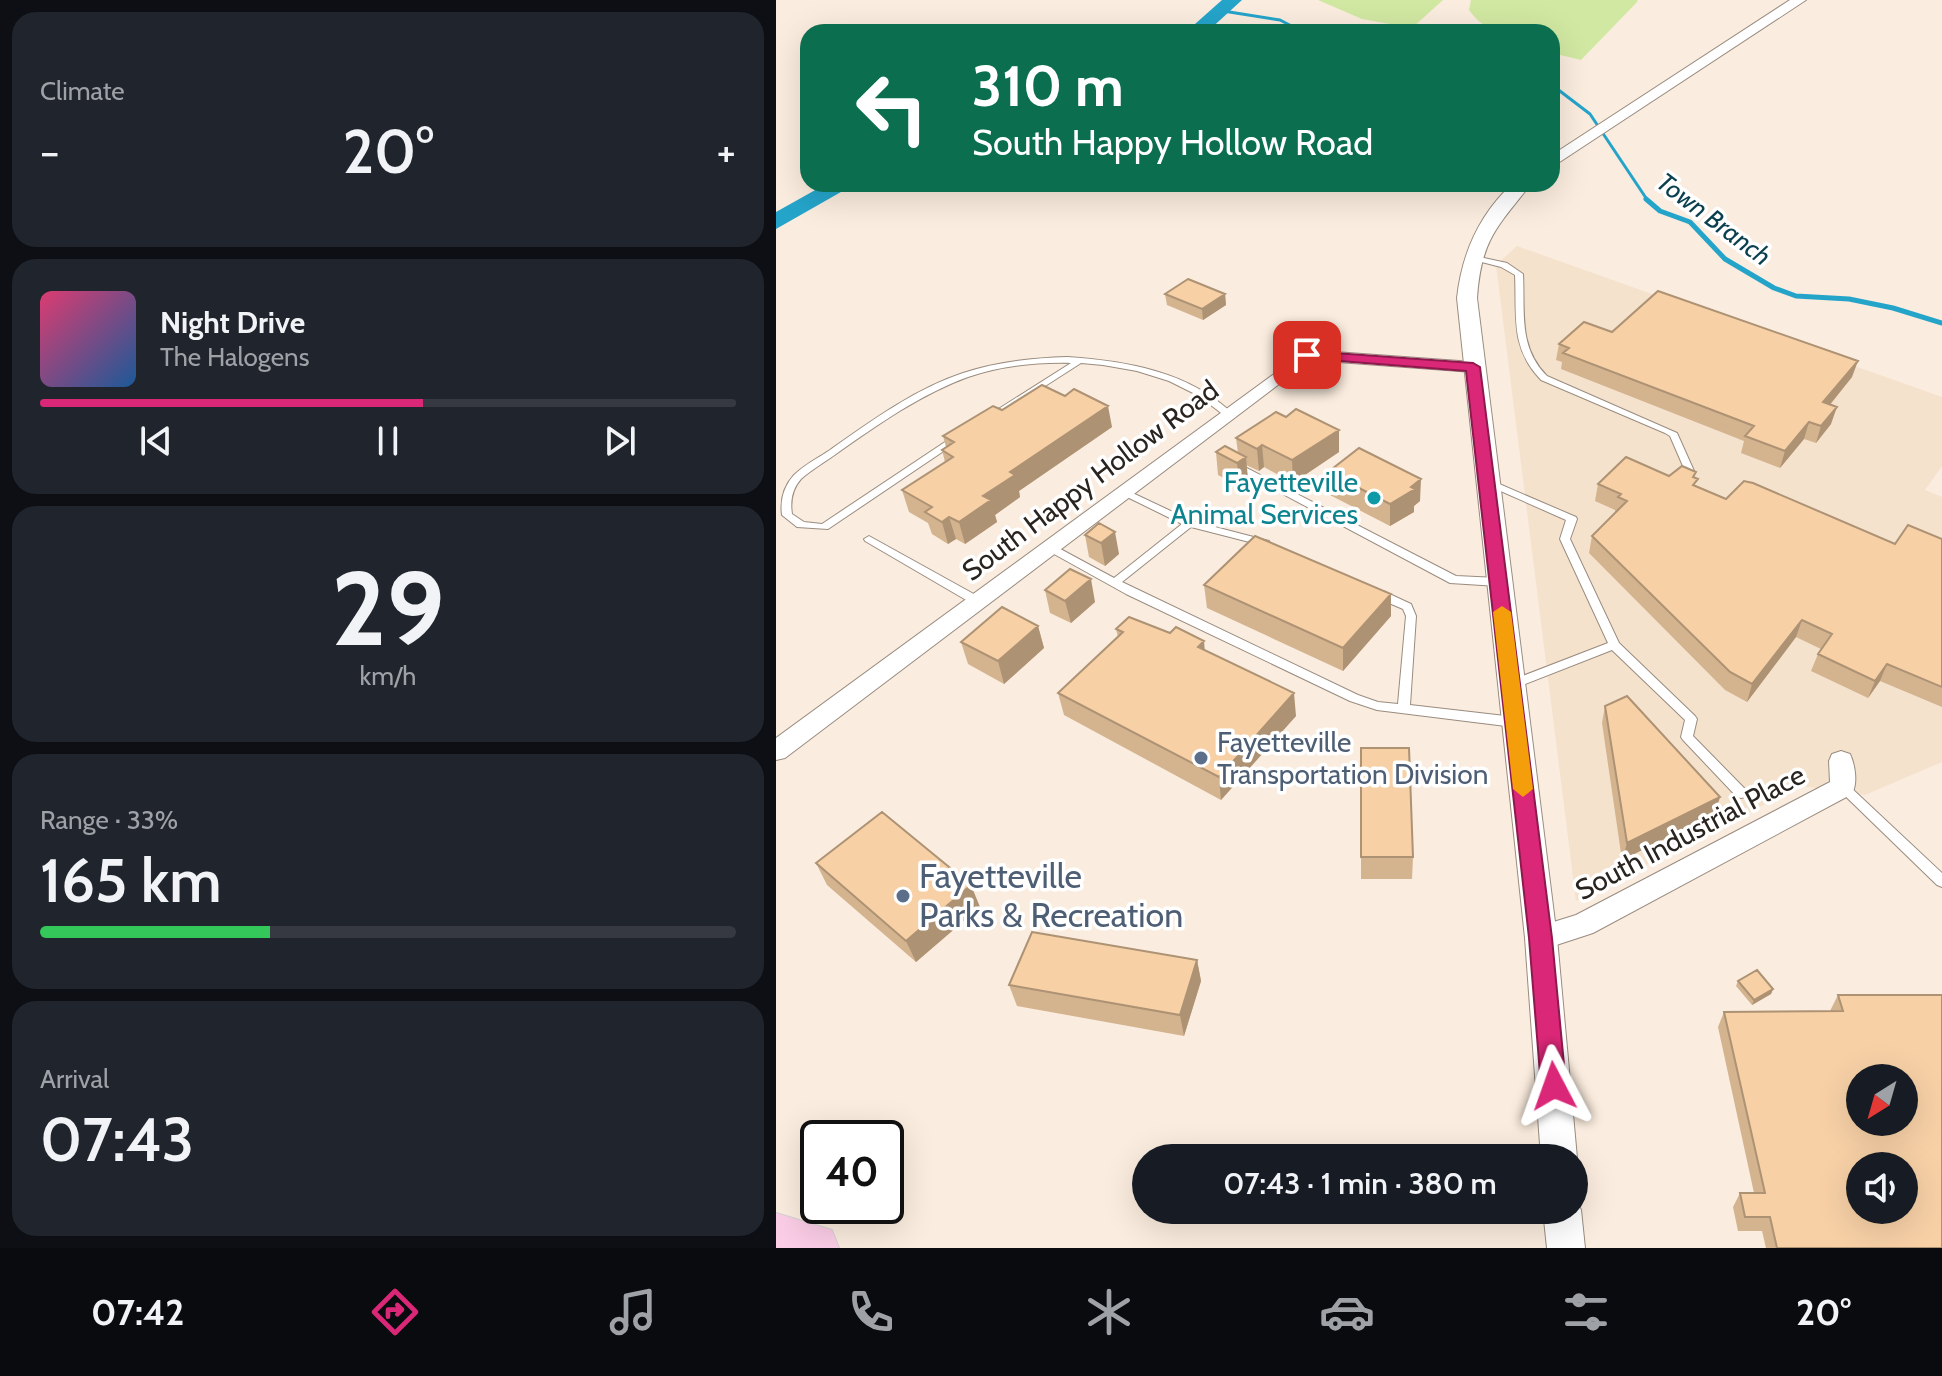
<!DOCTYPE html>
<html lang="en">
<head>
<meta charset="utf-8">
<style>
	:root { --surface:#171b24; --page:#20242c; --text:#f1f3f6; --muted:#9ea1a6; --line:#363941; --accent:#db2777 }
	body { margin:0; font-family:Cabin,sans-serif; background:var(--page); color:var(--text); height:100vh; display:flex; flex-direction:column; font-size:30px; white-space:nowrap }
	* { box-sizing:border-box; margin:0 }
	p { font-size:26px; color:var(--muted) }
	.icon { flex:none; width:44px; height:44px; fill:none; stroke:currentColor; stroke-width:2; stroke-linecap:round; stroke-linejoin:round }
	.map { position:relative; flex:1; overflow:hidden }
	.panel { display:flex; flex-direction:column; gap:12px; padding:12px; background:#0d0f14; width:776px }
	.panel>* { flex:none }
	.banner { position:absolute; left:24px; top:24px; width:760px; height:168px; border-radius:24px; box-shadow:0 8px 32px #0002; background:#0b6e4f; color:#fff; overflow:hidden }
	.needle { width:52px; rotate:217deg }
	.fabs { position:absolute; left:1070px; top:1064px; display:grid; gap:16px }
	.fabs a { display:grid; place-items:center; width:72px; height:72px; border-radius:50%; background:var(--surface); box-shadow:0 8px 32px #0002; font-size:40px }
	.speed { position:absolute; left:24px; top:1120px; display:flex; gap:16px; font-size:40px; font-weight:700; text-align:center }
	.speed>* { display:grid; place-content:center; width:104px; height:104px; border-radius:50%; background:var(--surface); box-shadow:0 8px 32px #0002; line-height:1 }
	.speed .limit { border:4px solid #111; border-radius:12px; background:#fff; color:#111 }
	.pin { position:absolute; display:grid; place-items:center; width:68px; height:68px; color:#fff; margin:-34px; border-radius:16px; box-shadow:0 4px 12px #0006 }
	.me { position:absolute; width:88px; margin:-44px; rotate:356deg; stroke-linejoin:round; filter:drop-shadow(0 0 6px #0008) }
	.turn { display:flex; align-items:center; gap:28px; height:168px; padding:0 40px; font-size:36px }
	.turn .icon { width:104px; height:104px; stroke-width:2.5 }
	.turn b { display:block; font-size:56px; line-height:68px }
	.big { font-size:60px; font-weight:600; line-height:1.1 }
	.panel .card { flex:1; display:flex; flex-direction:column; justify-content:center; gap:12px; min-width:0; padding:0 28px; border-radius:24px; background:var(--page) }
	.panel .dial { align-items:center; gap:0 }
	.dial b { font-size:104px; line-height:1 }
	.song { display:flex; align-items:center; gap:24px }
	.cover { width:96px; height:96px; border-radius:12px; background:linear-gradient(135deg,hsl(340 70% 55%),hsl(210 70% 35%)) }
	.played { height:8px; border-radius:4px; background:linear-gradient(90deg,var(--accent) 55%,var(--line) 55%) }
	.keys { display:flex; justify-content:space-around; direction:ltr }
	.heat { display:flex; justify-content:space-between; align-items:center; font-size:44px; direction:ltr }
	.charge { height:12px; border-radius:6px; background:linear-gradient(90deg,#34c759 33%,var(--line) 0) }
	.trip { position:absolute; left:356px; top:1144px; width:456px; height:80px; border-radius:40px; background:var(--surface); box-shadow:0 8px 32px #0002; font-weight:600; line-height:80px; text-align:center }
	.menu { display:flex; height:128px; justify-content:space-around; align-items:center; background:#090b0e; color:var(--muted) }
	.menu .icon { width:56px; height:56px }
	.menu .current { color:var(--accent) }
	.menu b { font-size:36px; color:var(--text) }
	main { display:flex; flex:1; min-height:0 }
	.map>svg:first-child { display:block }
	.built { fill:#f5e2cd }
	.green { fill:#d1e8a2 }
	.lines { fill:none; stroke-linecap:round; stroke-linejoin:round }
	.stream-far1 { stroke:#25a4ca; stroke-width:3 }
	.stream { stroke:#25a4ca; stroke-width:5 }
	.river { fill:#25a4ca; fill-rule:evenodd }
	.service-casing { stroke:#998c7f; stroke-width:2 }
	.minor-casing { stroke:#998c7f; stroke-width:2 }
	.tertiary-casing { stroke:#998c7f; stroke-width:2 }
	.primary-casing { stroke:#d4d3d2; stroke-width:2 }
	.service { fill:#fff; fill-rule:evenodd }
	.minor { fill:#fff; fill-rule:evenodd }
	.tertiary { fill:#fff; fill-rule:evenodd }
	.primary { fill:#fbcde6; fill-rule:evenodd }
	.wall { fill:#d4b38f }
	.shaded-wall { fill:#ad9274 }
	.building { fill:#f7d0a6; stroke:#ad9274; stroke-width:2; fill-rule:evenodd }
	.route { fill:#db2777; stroke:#8e194d; stroke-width:2 }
	.slow { fill:#f59e0b }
	.culture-dot { fill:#0f9aa8; stroke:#fff; stroke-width:3 }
	.service-dot { fill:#5c6f8a; stroke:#fff; stroke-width:3 }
	.labels { text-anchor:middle; stroke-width:7; stroke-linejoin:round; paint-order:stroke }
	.far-water-label { font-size:26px; font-style:italic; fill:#0a3f4f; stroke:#fff }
	.street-label { font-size:28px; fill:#29241f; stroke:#fff }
	.culture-label { font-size:28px; fill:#0d838f; stroke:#fff; text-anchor:end }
	.service-label { font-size:28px; fill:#4e5e75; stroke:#fff; text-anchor:start }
	.near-service-label { font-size:34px; fill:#4e5e75; stroke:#fff; text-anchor:start }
</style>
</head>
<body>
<main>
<section class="panel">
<div class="card"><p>Climate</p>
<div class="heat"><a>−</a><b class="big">20°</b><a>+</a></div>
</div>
<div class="card">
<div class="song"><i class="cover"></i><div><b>Night Drive</b><p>The Halogens</p></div></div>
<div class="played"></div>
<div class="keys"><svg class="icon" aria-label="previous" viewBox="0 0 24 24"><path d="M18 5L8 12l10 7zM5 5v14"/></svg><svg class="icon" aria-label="pause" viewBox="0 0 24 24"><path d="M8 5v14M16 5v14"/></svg><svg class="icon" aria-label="next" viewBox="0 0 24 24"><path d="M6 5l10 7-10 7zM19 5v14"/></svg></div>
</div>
<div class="card dial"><b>29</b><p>km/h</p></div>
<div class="card"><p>Range · 33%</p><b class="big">165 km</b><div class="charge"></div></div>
<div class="card"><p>Arrival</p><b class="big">07:43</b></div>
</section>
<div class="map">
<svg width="1166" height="1248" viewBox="0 0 1166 1248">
	<rect width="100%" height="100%" fill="#faecde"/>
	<path class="built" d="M 741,246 L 1166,397 L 1166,466 L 1149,490 L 1166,497 L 1166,762 L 1089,795 L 1025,786 L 800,901 L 720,265 Z"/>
	<path class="green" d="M 542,0 L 667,0 L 636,28 L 586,19 Z
		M 695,0 L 861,0 L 862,1 L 805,60 L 776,53 L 776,32 C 740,32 716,41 693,10 Z"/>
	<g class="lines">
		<path class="stream-far1" d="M 447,11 L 504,20 L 527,32
			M 776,85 L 814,114 L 872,201"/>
		<path class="stream" d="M 870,199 L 884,211 L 914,222 L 949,259 L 998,288 L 1020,296 L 1073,299 L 1117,308 L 1166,323"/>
		<path class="river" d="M 446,0 L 466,0 L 431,32 L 410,32 Z
			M 50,184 L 79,184 L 0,229 L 0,212 Z"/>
		<defs>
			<path id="service" d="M 694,255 L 731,263 L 747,274 C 749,312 742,347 771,376 L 901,433 L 918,471 L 916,473 L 910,473 L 894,436 L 889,433 L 765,380 C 734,348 741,316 739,275 L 725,267 L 694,259 Z
				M 291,357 C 350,361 412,371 457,414 L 452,417 L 449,416 L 423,396 L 393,381 L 361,371 L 327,365 L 305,363 L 216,420 L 211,417 L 213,415 L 295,363 C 260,362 224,366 192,377 C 145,394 101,425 60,454 C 49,462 35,470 25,479 C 16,489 14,501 16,514 L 28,522 L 46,524 L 178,436 L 184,436 L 186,438 L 184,440 L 52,529 L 21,527 L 6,515 C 4,500 8,486 18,475 C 28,465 42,458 54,450 C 95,421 139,389 187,373 C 221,362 256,358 291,357 Z
				M 459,462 L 680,576 L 722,578 L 727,582 L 722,586 L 674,583 L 456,467 L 454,465 L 456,463 Z
				M 714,480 L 800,517 L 801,519 L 794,539 L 843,643 L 919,716 L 921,719 L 917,736 L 969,789 L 971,793 L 969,797 L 965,798 L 961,797 L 907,740 L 905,737 L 909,720 L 836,650 L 739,688 L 731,688 L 729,685 L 731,682 L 832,643 L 784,539 L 790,520 L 711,485 L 709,483 L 711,481 Z
				M 348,489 L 416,521 L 493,541 L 494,543 L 489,546 L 415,527 L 346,582 L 582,695 L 602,702 L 622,704 L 630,616 L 627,609 L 599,597 L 598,594 L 599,591 L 607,591 L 635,604 L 640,616 L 634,705 L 738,717 L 742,719 L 744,722 L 742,725 L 738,727 L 601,710 L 574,701 L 350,594 L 269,549 L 268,547 L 269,545 L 277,545 L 338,578 L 406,524 L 345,494 L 343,492 Z
				M 93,536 L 205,598 L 206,601 L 205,604 L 197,604 L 89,541 L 88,539 Z
				M 1067,782 L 1071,784 L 1166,873 L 1166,887 L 1161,885 L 1063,790 L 1061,787 L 1063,784 Z"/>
			<path id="minor" d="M 531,350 L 697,362 L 706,367 L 697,372 L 535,360 L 9,758 L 0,760 L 0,738 Z
				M 1065,751 L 1074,754 C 1079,765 1082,783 1076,794 L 817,933 L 765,950 L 755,947 L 751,938 L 755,929 L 800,915 L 1054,782 L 1053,761 L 1056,754 Z"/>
			<path id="tertiary" d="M 1014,0 L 1030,0 L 776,167 L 776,155 Z
				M 736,184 L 755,184 C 721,227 705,240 701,298 L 781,938 L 801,1158 L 798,1166 L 798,1158 L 765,1158 L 749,938 L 681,298 C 686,253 703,215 736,184 Z
				M 798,1196 L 805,1210 L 809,1248 L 771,1248 L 767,1210 L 798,1210 Z"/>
			<path id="primary" d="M 0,1213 L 56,1230 L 63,1248 L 0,1248 Z"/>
		</defs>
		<use href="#service" class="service-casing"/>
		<use href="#minor" class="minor-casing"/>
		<use href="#tertiary" class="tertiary-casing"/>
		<use href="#primary" class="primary-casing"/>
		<use href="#service" class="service"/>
		<use href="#minor" class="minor"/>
		<use href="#tertiary" class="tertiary"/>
		<use href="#primary" class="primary"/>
	</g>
	<path class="wall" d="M 389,294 L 449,294 L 450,305 L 427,320 L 391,305 Z
		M 783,344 L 1076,377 L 1054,405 L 1055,424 L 1040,443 L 1028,439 L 1004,468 L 965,453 L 968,441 L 785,369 L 786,362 L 780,360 Z
		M 226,410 L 336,427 L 243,491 L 244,497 L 219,515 L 221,522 L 189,544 L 180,539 L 172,544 L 156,534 L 152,523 L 133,512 L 126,490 L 169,462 L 166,450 L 170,447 L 167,436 Z
		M 510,417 L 563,430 L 563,452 L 517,483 L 488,467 L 483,471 L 470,465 L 472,479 L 463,486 L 442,475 L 440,452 L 462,453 L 460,438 Z
		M 552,472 L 644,501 L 638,506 L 638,512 L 614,526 L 552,494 Z
		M 893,476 L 950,499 L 1119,544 L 1166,539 L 1166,707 L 1104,681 L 1092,698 L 1035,671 L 1042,654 L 1045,649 L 1020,637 L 971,702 L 949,690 L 813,553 L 816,536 L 839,513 L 839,510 L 819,501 L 822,484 Z
		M 323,523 L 343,554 L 329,566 L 313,557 L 309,535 Z
		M 428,585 L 615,594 L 615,616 L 567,671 L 431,608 Z
		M 269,590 L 319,602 L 295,623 L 274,613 Z
		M 262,626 L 268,648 L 228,684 L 192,664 L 185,642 Z
		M 340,629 L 429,650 L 520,716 L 445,800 L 288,715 L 282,693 L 342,637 Z
		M 829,706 L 939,814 L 846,860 L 826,723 Z
		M 585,748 L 637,857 L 636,879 L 585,879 Z
		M 40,863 L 204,907 L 140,962 L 51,885 Z
		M 421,960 L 425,981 L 408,1036 L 241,1006 L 233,985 Z
		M 962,981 L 997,989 L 995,994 L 976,1005 L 960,986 Z
		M 1062,995 L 1166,1248 L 990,1248 L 986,1231 L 962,1231 L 957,1207 L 964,1193 L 978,1193 L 942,1027 L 948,1012 L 1054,1011 Z"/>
	<path class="shaded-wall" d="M 449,294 L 450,305 L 427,320 L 426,309 Z
		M 1082,361 L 1076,377 L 1042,419 L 1047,402 Z
		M 332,406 L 336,427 L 243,491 L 244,497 L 219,515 L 221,522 L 189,544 L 183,522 L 207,496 L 234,472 Z
		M 1061,407 L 1055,424 L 1040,443 L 1045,426 Z
		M 1033,422 L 1028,439 L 1004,468 L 1009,451 Z
		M 563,430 L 563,452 L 517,483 L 516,460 Z
		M 486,445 L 488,467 L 483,471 L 481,449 Z
		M 470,457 L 472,479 L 463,486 L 461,463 Z
		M 645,479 L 644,501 L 638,506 L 638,512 L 614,526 L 614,504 Z
		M 173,517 L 180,539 L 172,544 L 166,522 Z
		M 339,532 L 343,554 L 329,566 L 325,543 Z
		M 315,579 L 319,602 L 295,623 L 289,601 Z
		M 615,594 L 615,616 L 567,671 L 567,648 Z
		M 1026,620 L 1020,637 L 971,702 L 976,684 Z
		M 262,626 L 268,648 L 228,684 L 222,661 Z
		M 428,641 L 430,664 L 422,647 Z
		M 1111,664 L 1104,681 L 1092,698 L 1099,681 Z
		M 518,693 L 520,716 L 445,800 L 443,777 Z
		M 944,797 L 939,814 L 846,860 L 851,843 Z
		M 195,885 L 204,907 L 140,962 L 130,941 Z
		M 421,960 L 425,981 L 408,1036 L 404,1015 Z
		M 997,989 L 995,994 L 976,1005 L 978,1000 Z"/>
	<path class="building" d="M 412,279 L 449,294 L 426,309 L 389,294 Z
		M 882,291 L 1082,361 L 1047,402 L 1061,407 L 1045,426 L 1033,422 L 1009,451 L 969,436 L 978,426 L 787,353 L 793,348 L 783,344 L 808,322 L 836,332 Z
		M 266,385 L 289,396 L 298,389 L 332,406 L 234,472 L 239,475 L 207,496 L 215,500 L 183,522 L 173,517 L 166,522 L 149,512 L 156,507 L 126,490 L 177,457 L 166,450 L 178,442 L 167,436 L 217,406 L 226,410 Z
		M 520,409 L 563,430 L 516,460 L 486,445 L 481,449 L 460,438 L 500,412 L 510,417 Z
		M 449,446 L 470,457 L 461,463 L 440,452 Z
		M 583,448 L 645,479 L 635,487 L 639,489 L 614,504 L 552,472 Z
		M 850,457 L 893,476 L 906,466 L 920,472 L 917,477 L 922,479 L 917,485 L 950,499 L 968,481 L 977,483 L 1119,544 L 1132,525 L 1166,539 L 1166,687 L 1111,664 L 1099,681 L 1042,654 L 1056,634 L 1026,620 L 976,684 L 954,672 L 816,536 L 851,501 L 842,497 L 845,494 L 822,484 Z
		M 323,523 L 339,532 L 325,543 L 309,535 Z
		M 479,536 L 615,594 L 567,648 L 428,585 Z
		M 294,569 L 315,579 L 289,601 L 269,590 Z
		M 226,607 L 262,626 L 222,661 L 185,642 Z
		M 353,617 L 394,633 L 400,627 L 428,641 L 422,647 L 518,693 L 443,777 L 282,693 L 347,632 L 340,629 Z
		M 851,696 L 944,797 L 851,843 L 829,706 Z
		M 585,748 L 633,748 L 637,857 L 585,857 Z
		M 106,812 L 195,885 L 130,941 L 40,863 Z
		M 256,932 L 421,960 L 404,1015 L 233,985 Z
		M 981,970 L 997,989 L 978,1000 L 962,981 Z
		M 1062,995 L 1166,995 L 1166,1248 L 1001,1248 L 994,1217 L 969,1217 L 964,1193 L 989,1193 L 948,1012 L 1067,1011 ZM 1084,1078 L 1128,1078 L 1128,1122 L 1084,1122 ZM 1084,1166 L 1128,1166 L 1128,1210 L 1084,1210 Z"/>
	<path class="route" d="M 531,351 L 697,363 L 704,367 L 776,938 L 790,1086 L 787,1094 L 778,1098 L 769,1094 L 765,1086 L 753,938 L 690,371 L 526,358 L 526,352 Z"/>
	<path class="slow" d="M 726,606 L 735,612 L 757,789 L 747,797 L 737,789 L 717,612 Z"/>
	<circle class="culture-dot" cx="598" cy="498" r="8"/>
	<g class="service-dot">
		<circle cx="425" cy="758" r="8"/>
		<circle cx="127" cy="896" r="8"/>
	</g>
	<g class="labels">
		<g class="far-water-label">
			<text transform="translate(938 219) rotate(37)" y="9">Town Branch</text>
		</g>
		<g class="street-label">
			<text transform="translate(314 480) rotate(-37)" y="10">South Happy Hollow Road</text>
			<text transform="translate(914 832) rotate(-28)" y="10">South Industrial Place</text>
		</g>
		<g class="culture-label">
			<text x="582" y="492">Fayetteville<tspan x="582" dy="32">Animal Services</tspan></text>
		</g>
		<g class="service-label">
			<text x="441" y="752">Fayetteville<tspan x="441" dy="32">Transportation Division</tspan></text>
		</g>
		<g class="near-service-label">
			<text x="143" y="888">Fayetteville<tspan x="143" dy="39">Parks &amp; Recreation</tspan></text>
		</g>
	</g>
</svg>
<div class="fabs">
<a><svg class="needle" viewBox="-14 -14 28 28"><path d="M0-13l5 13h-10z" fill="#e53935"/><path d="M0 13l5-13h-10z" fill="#9ea1a6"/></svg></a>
<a><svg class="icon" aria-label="sound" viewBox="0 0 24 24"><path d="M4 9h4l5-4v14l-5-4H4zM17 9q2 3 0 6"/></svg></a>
</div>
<div class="speed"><div class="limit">40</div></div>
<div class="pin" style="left:531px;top:355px;background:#d93025"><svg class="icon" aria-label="arrive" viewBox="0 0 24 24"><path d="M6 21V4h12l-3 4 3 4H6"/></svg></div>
<svg class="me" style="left:778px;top:1086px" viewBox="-20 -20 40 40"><path d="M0-17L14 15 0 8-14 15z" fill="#db2777" stroke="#fff" stroke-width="4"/></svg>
<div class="trip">07:43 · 1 min · 380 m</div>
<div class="banner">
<div class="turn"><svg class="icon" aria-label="left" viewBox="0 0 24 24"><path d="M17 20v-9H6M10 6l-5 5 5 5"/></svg><div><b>310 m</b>South Happy Hollow Road</div></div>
</div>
</div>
</main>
<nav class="menu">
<b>07:42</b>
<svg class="icon current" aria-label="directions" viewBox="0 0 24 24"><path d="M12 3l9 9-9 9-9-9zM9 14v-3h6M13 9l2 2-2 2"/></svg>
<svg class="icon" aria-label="music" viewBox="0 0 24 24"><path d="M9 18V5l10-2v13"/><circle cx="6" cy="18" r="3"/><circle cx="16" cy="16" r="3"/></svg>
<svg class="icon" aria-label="phone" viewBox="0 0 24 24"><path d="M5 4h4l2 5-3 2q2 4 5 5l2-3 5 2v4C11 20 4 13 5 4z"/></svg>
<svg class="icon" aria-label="climate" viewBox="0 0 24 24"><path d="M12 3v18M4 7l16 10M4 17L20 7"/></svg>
<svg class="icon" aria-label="car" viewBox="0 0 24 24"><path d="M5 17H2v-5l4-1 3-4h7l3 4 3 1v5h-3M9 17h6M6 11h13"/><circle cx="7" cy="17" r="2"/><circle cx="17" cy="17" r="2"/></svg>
<svg class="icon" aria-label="filters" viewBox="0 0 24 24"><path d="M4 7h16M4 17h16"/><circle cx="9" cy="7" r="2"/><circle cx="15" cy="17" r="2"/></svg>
<b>20°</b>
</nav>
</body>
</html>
